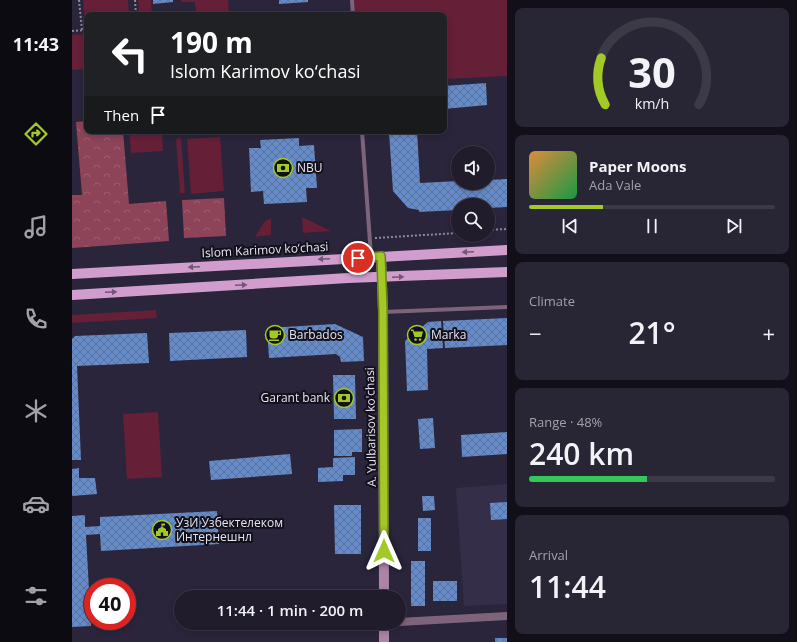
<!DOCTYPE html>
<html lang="en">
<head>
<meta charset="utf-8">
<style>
	:root { --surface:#201c2c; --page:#282534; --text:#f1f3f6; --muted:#a2a1a9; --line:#3d3a48; --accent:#a3c927 }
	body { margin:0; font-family:"Open Sans",sans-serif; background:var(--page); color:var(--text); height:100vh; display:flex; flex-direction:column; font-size:15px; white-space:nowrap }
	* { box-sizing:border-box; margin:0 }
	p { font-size:13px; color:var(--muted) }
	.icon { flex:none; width:22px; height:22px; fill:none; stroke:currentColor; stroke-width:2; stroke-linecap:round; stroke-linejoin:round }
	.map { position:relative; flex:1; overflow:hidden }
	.drawer { display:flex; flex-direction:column; gap:8px; padding:8px; background:#120f18; width:290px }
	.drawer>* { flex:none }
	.hud { position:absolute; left:12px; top:12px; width:363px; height:122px; border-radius:8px; box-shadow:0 2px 6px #0003,0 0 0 1px var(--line); background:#202124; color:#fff; overflow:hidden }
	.fabs { position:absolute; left:379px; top:146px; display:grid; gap:8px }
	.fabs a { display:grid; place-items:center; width:44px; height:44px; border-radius:50%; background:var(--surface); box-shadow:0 2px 6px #0003,0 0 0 1px var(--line); font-size:20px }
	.speed { position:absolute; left:12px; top:578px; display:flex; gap:8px; font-size:20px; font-weight:700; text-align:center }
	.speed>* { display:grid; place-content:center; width:52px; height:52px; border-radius:50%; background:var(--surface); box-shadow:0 2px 6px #0003,0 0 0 1px var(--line); line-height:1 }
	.speed .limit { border:6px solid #d22; background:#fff; color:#111 }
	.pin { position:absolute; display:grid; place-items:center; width:34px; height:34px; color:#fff; margin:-17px; border:2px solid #fff; border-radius:50%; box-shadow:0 1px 4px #0007 }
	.me { position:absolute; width:44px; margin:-22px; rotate:0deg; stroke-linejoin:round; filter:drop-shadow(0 0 3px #0008) }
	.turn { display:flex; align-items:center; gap:14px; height:84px; padding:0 20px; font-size:18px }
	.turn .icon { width:52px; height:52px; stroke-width:2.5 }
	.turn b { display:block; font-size:28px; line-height:34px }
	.then { display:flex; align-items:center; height:38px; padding:0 20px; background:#0003; gap:8px; font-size:15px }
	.big { font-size:30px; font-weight:600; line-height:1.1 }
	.drawer .card { flex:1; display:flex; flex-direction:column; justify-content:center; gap:6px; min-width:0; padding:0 14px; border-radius:8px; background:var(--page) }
	.drawer .dial { align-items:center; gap:0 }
	.dial svg { height:104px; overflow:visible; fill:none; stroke:var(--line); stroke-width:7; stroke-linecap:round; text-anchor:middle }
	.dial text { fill:var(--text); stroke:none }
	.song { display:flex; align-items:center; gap:12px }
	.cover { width:48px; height:48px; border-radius:6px; background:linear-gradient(135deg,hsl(30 70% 55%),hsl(140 70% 35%)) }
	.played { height:4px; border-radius:2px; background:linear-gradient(90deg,var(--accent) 30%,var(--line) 30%) }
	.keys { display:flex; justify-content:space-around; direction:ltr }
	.heat { display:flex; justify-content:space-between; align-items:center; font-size:22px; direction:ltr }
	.charge { height:6px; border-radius:3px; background:linear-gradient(90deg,#34c759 48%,var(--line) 0) }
	.trip { position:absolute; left:102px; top:590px; width:232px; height:40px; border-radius:20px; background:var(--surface); box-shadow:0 2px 6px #0003,0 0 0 1px var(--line); font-weight:600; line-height:40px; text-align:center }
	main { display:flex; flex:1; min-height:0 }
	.tabs { display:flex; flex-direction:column; width:72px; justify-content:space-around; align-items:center; background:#0d0b12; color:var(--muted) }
	.tabs .icon { width:28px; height:28px }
	.tabs .current { color:var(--accent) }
	.tabs b { font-size:18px; color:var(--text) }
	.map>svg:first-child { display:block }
	.built { fill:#352e49 }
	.green { fill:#651f36 }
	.forest { fill:url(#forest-crowns) }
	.building { fill:url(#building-cross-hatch) }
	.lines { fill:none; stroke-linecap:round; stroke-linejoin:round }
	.path { stroke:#8e8a9c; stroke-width:2; stroke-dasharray:2 2; stroke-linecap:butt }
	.lane { stroke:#7d647a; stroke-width:4 }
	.street { stroke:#7d647a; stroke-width:8 }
	.secondary { stroke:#ac84a8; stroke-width:10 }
	.primary { stroke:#d09dcc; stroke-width:10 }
	.oneway { fill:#715673 }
	.route-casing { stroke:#6a8319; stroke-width:10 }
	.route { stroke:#a3c927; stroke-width:7 }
	.labels { text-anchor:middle; stroke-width:4; stroke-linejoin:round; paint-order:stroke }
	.poi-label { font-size:12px; fill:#e7e4f3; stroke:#12101a; text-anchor:start }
	.street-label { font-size:12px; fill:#e7e4f3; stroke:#12101a }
</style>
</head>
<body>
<main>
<nav class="tabs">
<b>11:43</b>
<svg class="icon current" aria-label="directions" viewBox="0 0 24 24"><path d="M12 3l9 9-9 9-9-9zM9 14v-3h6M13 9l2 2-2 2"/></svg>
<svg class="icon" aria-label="music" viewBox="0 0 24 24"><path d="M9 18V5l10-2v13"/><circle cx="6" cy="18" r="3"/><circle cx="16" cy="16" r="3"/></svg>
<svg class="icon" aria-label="phone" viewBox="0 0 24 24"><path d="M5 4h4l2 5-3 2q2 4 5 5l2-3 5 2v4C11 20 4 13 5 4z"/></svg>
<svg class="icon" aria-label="climate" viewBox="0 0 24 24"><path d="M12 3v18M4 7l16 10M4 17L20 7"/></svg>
<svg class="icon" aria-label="car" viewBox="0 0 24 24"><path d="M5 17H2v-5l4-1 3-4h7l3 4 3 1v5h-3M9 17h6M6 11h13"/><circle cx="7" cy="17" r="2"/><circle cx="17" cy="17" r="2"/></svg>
<svg class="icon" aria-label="filters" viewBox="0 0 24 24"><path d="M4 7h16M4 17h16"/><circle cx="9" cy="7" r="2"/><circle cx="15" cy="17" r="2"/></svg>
</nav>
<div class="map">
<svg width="435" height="642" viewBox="0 0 435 642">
	<defs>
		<pattern id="forest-crowns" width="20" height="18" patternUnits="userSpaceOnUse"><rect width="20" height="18" fill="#8d4358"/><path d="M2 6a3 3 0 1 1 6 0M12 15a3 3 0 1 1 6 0" fill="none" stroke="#9d5e70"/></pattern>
		<pattern id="building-cross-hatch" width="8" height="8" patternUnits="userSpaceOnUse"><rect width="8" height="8" fill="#668bc9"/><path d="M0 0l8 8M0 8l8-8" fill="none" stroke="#5a729c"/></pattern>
	</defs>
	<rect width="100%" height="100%" fill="#2a253b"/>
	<path class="built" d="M 435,484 L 435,604 L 392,606 L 384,488 Z"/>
	<path class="green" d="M 11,0 L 56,0 L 57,15 L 15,15 L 15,25 L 13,25 Z
		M 66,0 L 79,0 L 80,15 L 67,15 Z
		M 109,0 L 156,0 L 157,15 L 124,15 L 123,2 L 109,2 Z
		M 282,0 L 435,0 L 435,76 L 372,79 L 372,15 L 283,15 Z
		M 15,34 L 15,48 L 13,49 L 14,69 L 0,70 L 0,35 Z
		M 57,131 L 90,131 L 91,151 L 59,153 Z
		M 148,137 L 152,191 L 119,194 L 115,139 Z
		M 109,138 L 113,193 L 108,193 L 104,139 Z
		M 230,217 L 259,231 L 231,233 Z
		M 199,218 L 199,235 L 183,237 L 192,222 Z
		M 84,310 L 85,318 L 0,323 L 0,315 Z
		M 86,412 L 90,477 L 55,479 L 51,414 Z"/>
	<path class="forest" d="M 15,121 L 15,131 L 51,131 L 57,204 L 94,201 L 97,241 L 0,248 L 0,195 L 10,195 L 4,122 Z
		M 152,198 L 154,236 L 112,238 L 110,200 Z"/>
	<path class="building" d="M 81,0 L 101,0 L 101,2 L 81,4 Z
		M 207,0 L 236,0 L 236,2 L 207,4 Z
		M 414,83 L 415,105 L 372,109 L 372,86 Z
		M 345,131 L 348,183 L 386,181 L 386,183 L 416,183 L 416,180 L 435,179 L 435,207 L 416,208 L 416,205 L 386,205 L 386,210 L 347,212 L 347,210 L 336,208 L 321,191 L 317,132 Z
		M 227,138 L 227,146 L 242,145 L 245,188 L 234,188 L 235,202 L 192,204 L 191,191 L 179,192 L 177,148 L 189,148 L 188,140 Z
		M 435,318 L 435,345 L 373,348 L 371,321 Z
		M 369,321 L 371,348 L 355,349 L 356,390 L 335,391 L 333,341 L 356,322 Z
		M 263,324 L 291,337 L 292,361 L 269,362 L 268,357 L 264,354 L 197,358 L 195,328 Z
		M 174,330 L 175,357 L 98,361 L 97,333 Z
		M 75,333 L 77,363 L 5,366 L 9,460 L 0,460 L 0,339 L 3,336 Z
		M 261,375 L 283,375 L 284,419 L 262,419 Z
		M 361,418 L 363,448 L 348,449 L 346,419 Z
		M 290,429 L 290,452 L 280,452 L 280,456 L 262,456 L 262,430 Z
		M 435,432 L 435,454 L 390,457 L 389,435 Z
		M 218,454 L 220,474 L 139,480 L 137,461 Z
		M 283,457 L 283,475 L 271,475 L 271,481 L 246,482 L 246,468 L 261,467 L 261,458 Z
		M 7,468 L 7,478 L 23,478 L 25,494 L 0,496 L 0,469 Z
		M 350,496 L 362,496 L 363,510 L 351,511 Z
		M 435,502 L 435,519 L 419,520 L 418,503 Z
		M 262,505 L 289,505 L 289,554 L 263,554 Z
		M 145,511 L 147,544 L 29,551 L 28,534 L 14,535 L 19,626 L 0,627 L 0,516 L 13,515 L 13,527 L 28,526 L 28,517 Z
		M 346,518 L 359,518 L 359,551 L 346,551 Z
		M 339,561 L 353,561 L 353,606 L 339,606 Z
		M 361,581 L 385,581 L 385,601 L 361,601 Z
		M 423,638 L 435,638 L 435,642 L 423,642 Z"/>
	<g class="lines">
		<path class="path" d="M 7,0 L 10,30
			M 63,0 L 64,15
			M 0,31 L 15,30
			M 416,230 L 435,229
			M 303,238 L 386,233"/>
		<path class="lane" d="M 280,0 L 281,15
			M 290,131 L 299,256
			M 311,312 L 435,307"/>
		<path class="street" d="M 327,622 L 435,616"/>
		<path class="secondary" d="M 309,256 L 311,312 L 312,597
			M 312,642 L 312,623"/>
		<path class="primary" d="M 0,274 L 435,250
			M 0,295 L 276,278 L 435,272"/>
	</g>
	<defs><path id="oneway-solid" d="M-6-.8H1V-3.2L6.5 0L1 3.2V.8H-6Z"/></defs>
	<g class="oneway">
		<use href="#oneway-solid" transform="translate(396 252) rotate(177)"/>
		<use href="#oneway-solid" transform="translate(252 259) rotate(177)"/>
		<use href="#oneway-solid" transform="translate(122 267) rotate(177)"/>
		<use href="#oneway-solid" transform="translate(326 277) rotate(-2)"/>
		<use href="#oneway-solid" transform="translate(169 285) rotate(-3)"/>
		<use href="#oneway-solid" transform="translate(39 292) rotate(-3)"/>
	</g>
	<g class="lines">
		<defs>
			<path id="route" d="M 286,258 L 309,256 L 311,312 L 312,551"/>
		</defs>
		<use href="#route" class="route-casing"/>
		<use href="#route" class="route"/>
	</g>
	<defs>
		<symbol id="bank-ring" viewBox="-11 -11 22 22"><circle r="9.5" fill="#12101a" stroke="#a3c927" stroke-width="1.5"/><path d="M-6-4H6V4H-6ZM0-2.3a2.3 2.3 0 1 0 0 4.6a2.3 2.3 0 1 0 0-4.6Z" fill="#a3c927"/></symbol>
		<symbol id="cafe-ring" viewBox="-11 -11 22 22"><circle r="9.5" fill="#12101a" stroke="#a3c927" stroke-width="1.5"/><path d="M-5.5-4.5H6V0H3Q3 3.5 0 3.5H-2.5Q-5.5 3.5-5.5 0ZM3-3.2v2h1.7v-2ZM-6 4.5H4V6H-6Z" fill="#a3c927"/></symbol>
		<symbol id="supermarket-ring" viewBox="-11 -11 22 22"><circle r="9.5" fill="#12101a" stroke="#a3c927" stroke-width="1.5"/><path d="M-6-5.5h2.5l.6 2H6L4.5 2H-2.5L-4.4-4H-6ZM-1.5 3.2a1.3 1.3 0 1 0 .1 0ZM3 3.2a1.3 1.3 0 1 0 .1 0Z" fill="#a3c927"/></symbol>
		<symbol id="civic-ring" viewBox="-11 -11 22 22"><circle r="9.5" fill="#12101a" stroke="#a3c927" stroke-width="1.5"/><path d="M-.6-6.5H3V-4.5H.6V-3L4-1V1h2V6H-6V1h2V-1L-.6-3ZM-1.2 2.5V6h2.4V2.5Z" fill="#a3c927"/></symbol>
	</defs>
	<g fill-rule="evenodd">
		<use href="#bank-ring" x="200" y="157" width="22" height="22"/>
		<use href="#cafe-ring" x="192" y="324" width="22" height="22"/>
		<use href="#supermarket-ring" x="334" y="324" width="22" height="22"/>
		<use href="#bank-ring" x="261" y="387" width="22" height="22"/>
		<use href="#civic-ring" x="79" y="519" width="22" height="22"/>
	</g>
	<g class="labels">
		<g class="poi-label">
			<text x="225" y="172">NBU</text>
			<text x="217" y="339">Barbados</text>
			<text x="359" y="339">Marka</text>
			<text x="258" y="402" text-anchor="end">Garant bank</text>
			<text x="104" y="527">УзИ Узбектелеком<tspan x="104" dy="14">Интернешнл</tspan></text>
		</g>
		<g class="street-label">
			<text transform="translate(193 250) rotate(-3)" y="4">Islom Karimov ko‘chasi</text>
			<text transform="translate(299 427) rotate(-91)" y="4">A. Yulbarisov ko'chasi</text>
		</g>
	</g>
</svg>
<div class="fabs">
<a><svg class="icon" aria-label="sound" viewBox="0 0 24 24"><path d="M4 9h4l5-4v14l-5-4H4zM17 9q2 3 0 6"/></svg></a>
<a><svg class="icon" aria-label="search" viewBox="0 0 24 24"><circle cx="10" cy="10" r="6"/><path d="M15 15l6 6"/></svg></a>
</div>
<div class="speed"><div class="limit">40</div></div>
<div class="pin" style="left:286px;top:258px;background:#d93025"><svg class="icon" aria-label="arrive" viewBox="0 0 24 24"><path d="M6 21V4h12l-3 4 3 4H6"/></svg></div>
<svg class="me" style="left:312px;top:551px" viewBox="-20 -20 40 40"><path d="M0-17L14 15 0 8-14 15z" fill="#a3c927" stroke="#fff" stroke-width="4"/></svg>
<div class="trip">11:44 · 1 min · 200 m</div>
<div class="hud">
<div class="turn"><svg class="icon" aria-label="left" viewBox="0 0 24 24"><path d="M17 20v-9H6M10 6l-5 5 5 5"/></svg><div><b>190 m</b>Islom Karimov ko‘chasi</div></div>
<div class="then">Then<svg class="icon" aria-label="arrive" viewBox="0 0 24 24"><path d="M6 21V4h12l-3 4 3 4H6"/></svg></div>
</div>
</div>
<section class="drawer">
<div class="card dial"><svg viewBox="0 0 100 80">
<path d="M14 69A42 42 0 1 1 86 69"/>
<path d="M14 69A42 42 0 0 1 11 33" stroke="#a3c927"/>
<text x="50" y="56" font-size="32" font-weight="700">30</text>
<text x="50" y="72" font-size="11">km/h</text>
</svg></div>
<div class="card">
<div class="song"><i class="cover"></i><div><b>Paper Moons</b><p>Ada Vale</p></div></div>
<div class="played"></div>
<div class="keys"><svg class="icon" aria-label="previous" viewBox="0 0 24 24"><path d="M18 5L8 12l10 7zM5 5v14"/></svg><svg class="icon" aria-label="pause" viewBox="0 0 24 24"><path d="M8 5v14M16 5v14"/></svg><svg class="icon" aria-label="next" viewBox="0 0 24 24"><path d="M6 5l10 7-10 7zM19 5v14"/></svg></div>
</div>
<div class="card"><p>Climate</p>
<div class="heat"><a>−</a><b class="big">21°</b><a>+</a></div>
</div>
<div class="card"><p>Range · 48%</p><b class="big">240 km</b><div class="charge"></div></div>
<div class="card"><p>Arrival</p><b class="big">11:44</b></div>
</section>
</main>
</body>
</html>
